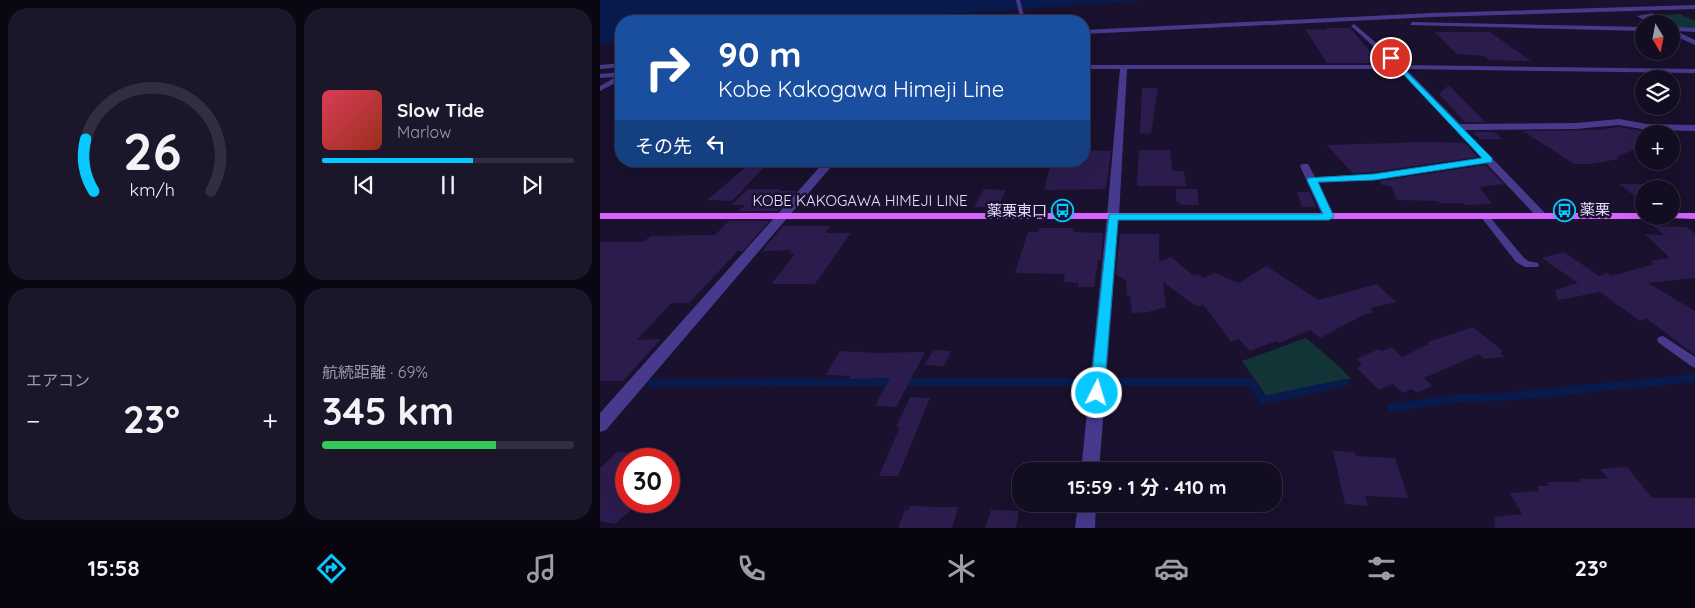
<!DOCTYPE html>
<html lang="ja">
<head>
<meta charset="utf-8">
<style>
	:root { --surface:#130d22; --page:#1c162a; --text:#f1f3f6; --muted:#9d9ca5; --line:#322d40; --accent:#08c9ff }
	body { margin:0; font-family:Quicksand,"Noto Sans JP",sans-serif; background:var(--page); color:var(--text); height:100vh; display:flex; flex-direction:column; font-size:19px; white-space:nowrap }
	* { box-sizing:border-box; margin:0 }
	p { font-size:16px; color:var(--muted) }
	.icon { flex:none; width:28px; height:28px; fill:none; stroke:currentColor; stroke-width:2; stroke-linecap:round; stroke-linejoin:round }
	.map { position:relative; flex:1; overflow:hidden }
	.side { display:flex; flex-direction:column; gap:8px; padding:8px; background:#0a0713; width:600px }
	.side>* { flex:none }
	.hud { position:absolute; left:15px; top:15px; width:475px; height:152px; border-radius:20px; box-shadow:0 5px 20px #0002,0 0 0 1px var(--line); background:#1a4fa0; color:#fff; overflow:hidden }
	.needle { width:32px; rotate:170deg }
	.tools { position:absolute; left:1035px; top:15px; display:grid; gap:10px }
	.tools a { display:grid; place-items:center; width:45px; height:45px; border-radius:50%; background:var(--surface); box-shadow:0 5px 20px #0002,0 0 0 1px var(--line); font-size:25px }
	.speed { position:absolute; left:15px; top:448px; display:flex; gap:10px; font-size:25px; font-weight:700; text-align:center }
	.speed>* { display:grid; place-content:center; width:65px; height:65px; border-radius:50%; background:var(--surface); box-shadow:0 5px 20px #0002,0 0 0 1px var(--line); line-height:1 }
	.speed .limit { border:8px solid #d22; background:#fff; color:#111 }
	.pin { position:absolute; display:grid; place-items:center; width:42px; height:42px; color:#fff; margin:-21px; border:2px solid #fff; border-radius:50%; box-shadow:0 1px 5px #0007 }
	.me { position:absolute; width:55px; margin:-28px; rotate:5deg; stroke-linejoin:round; filter:drop-shadow(0 0 4px #0008) }
	.turn { display:flex; align-items:center; gap:18px; height:105px; padding:0 20px; font-size:22px }
	.turn .icon { width:65px; height:65px; stroke-width:2.5 }
	.turn b { display:block; font-size:35px; line-height:42px }
	.then { display:flex; align-items:center; height:48px; padding:0 20px; background:#0003; gap:10px; font-size:19px }
	.big { font-size:38px; font-weight:700; line-height:1.1 }
	.side .tile { flex:1; display:flex; flex-direction:column; justify-content:center; gap:8px; min-width:0; padding:0 18px; border-radius:20px; background:var(--page) }
	.side .dial { align-items:center; gap:0 }
	.dial svg { height:130px; overflow:visible; fill:none; stroke:var(--line); stroke-width:7; stroke-linecap:round; text-anchor:middle }
	.dial text { fill:var(--text); stroke:none }
	.song { display:flex; align-items:center; gap:15px }
	.cover { width:60px; height:60px; border-radius:8px; background:linear-gradient(135deg,hsl(350 70% 55%),hsl(10 70% 35%)) }
	.played { height:5px; border-radius:2px; background:linear-gradient(90deg,var(--accent) 60%,var(--line) 60%) }
	.keys { display:flex; justify-content:space-around; direction:ltr }
	.heat { display:flex; justify-content:space-between; align-items:center; font-size:28px; direction:ltr }
	.charge { height:8px; border-radius:4px; background:linear-gradient(90deg,#34c759 69%,var(--line) 0) }
	.side .tiles { flex:1; display:grid; gap:8px; grid-template-columns:repeat(2,1fr) }
	.trip { position:absolute; left:412px; top:462px; width:270px; height:50px; border-radius:20px; background:var(--surface); box-shadow:0 5px 20px #0002,0 0 0 1px var(--line); font-weight:700; line-height:50px; text-align:center }
	.menu { display:flex; height:80px; justify-content:space-around; align-items:center; background:#08050e; color:var(--muted) }
	.menu .icon { width:35px; height:35px }
	.menu .active { color:var(--accent) }
	.menu b { font-size:22px; color:var(--text) }
	main { display:flex; flex:1; min-height:0 }
	.map>svg:first-child { display:block }
	.green { fill:#133437 }
	.water { fill:#091a4d }
	.lines { fill:none; stroke-linecap:round; stroke-linejoin:round }
	.stream { stroke:#091a4d; stroke-width:8 }
	.building { fill:#2c1c4e }
	.service { fill:#473a8d; fill-rule:evenodd }
	.minor { fill:#473a8d; fill-rule:evenodd }
	.primary { fill:#d763ff; fill-rule:evenodd }
	.route { fill:#08c9ff; stroke:#0583a6 }
	.labels { text-anchor:middle; stroke-width:5; stroke-linejoin:round; paint-order:stroke }
	.street-label { font-size:15px; fill:#e4dcff; stroke:#19112d }
	.poi-label { font-size:15px; fill:#e4dcff; stroke:#19112d; text-anchor:start }
</style>
</head>
<body>
<main>
<section class="side">
<div class="tiles">
<div class="tile dial"><svg viewBox="0 0 100 80">
<path d="M14 69A42 42 0 1 1 86 69"/>
<path d="M14 69A42 42 0 0 1 9 37" stroke="#08c9ff"/>
<text x="50" y="56" font-size="32" font-weight="700">26</text>
<text x="50" y="72" font-size="11">km/h</text>
</svg></div>
<div class="tile">
<div class="song"><i class="cover"></i><div><b>Slow Tide</b><p>Marlow</p></div></div>
<div class="played"></div>
<div class="keys"><svg class="icon" aria-label="previous" viewBox="0 0 24 24"><path d="M18 5L8 12l10 7zM5 5v14"/></svg><svg class="icon" aria-label="pause" viewBox="0 0 24 24"><path d="M8 5v14M16 5v14"/></svg><svg class="icon" aria-label="next" viewBox="0 0 24 24"><path d="M6 5l10 7-10 7zM19 5v14"/></svg></div>
</div>
<div class="tile"><p>エアコン</p>
<div class="heat"><a>−</a><b class="big">23°</b><a>+</a></div>
</div>
<div class="tile"><p>航続距離 · 69%</p><b class="big">345 km</b><div class="charge"></div></div>
</div>
</section>
<div class="map">
<svg width="1095" height="528" viewBox="0 0 1095 528">
	<rect width="100%" height="100%" fill="#19112d"/>
	<path class="green" d="M 1080,14 L 1095,21 L 1095,29 L 1071,28 L 1071,24 L 1059,24 L 1043,16 Z
		M 706,338 L 740,367 L 751,379 L 667,397 L 642,361 Z"/>
	<path class="water" d="M 0,0 L 552,0 L 250,21 L 21,21 L 21,42 L 0,44 Z"/>
	<g class="lines">
		<path class="stream" d="M 303,382 L 650,382 L 663,400 L 745,383
			M 51,383 L 294,382
			M 792,408 L 858,398 L 904,397 L 1095,378"/>
	</g>
	<path class="building" d="M 726,28 L 750,28 L 780,63 L 727,63 L 705,29 L 727,30 Z
		M 834,32 L 890,32 L 931,61 L 890,60 L 884,56 L 857,54 Z
		M 849,85 L 885,122 L 865,122 L 839,94 Z
		M 542,88 L 558,88 L 551,134 L 540,133 Z
		M 1019,127 L 1044,131 L 1044,146 L 1016,157 L 1019,159 L 991,164 L 974,164 L 923,131 L 1000,130 Z
		M 873,132 L 894,132 L 902,139 L 880,139 Z
		M 824,142 L 865,143 L 878,157 L 774,172 L 752,173 L 727,145 Z
		M 484,150 L 511,151 L 506,189 L 444,190 L 451,163 L 484,164 Z
		M 539,150 L 570,150 L 572,171 L 584,171 L 586,186 L 537,186 Z
		M 153,161 L 169,162 L 132,201 L 107,200 Z
		M 885,165 L 904,184 L 879,187 L 892,204 L 864,205 L 863,203 L 840,203 L 838,201 L 797,200 L 791,186 L 782,185 L 780,181 Z
		M 1019,184 L 1057,184 L 1064,189 L 1044,189 L 1044,203 Z
		M 148,189 L 180,189 L 179,191 L 196,191 L 178,211 L 139,211 L 145,205 L 131,205 Z
		M 384,189 L 406,190 L 398,207 L 374,207 Z
		M 576,189 L 597,189 L 599,205 L 582,205 L 576,201 Z
		M 697,192 L 710,192 L 716,207 L 702,207 Z
		M 129,221 L 169,221 L 143,251 L 138,251 L 89,303 L 71,303 L 37,340 L 61,339 L 23,381 L 0,381 L 0,242 L 43,242 L 51,236 L 115,235 Z
		M 183,226 L 230,226 L 226,233 L 251,233 L 215,284 L 171,284 L 195,254 L 190,253 L 192,250 L 162,251 Z
		M 1054,226 L 1087,227 L 1095,234 L 1095,278 L 1048,283 L 1095,311 L 1095,355 L 1046,318 L 1040,321 L 1000,292 L 958,300 L 955,290 L 978,283 L 942,258 L 964,252 L 999,276 L 1008,273 L 1011,276 L 1055,264 L 1050,261 L 1070,258 L 1045,234 L 1064,235 Z
		M 440,228 L 472,228 L 474,232 L 503,233 L 501,261 L 498,259 L 494,287 L 478,287 L 479,283 L 463,282 L 465,274 L 415,273 L 428,232 L 438,232 Z
		M 520,234 L 559,234 L 559,262 L 571,257 L 594,276 L 598,274 L 603,278 L 615,273 L 639,283 L 666,266 L 718,300 L 777,284 L 796,302 L 770,308 L 773,312 L 761,316 L 720,338 L 710,330 L 679,343 L 676,341 L 650,351 L 639,339 L 631,342 L 603,304 L 598,307 L 590,302 L 563,282 L 566,307 L 548,312 L 532,313 L 530,296 L 527,295 L 526,281 L 516,274 Z
		M 873,327 L 903,351 L 900,352 L 904,357 L 884,359 L 879,354 L 824,378 L 832,386 L 817,393 L 812,389 L 803,393 L 792,384 L 779,390 L 757,368 L 762,365 L 756,359 L 779,349 L 782,351 L 792,347 L 802,357 L 829,344 L 828,342 Z
		M 333,350 L 351,351 L 344,366 L 325,365 Z
		M 240,351 L 277,353 L 325,352 L 296,407 L 275,406 L 290,378 L 248,379 L 250,376 L 226,375 Z
		M 310,397 L 330,398 L 298,476 L 279,476 L 300,427 L 296,427 Z
		M 18,451 L 37,455 L 33,459 L 26,459 L 26,501 L 41,501 L 15,524 L 0,521 L 0,468 Z
		M 733,451 L 754,452 L 756,456 L 795,458 L 808,498 L 765,496 L 768,506 L 745,504 Z
		M 1027,467 L 1052,498 L 1095,498 L 1095,528 L 895,528 L 894,517 L 922,514 L 910,493 L 939,491 L 937,486 L 949,486 L 946,482 L 981,482 L 979,479 L 1008,479 L 1000,469 Z
		M 310,506 L 338,507 L 358,507 L 352,528 L 298,528 L 305,510 L 308,510 Z
		M 391,510 L 419,511 L 416,528 L 385,528 Z"/>
	<g class="lines">
		<path class="service" d="M 416,0 L 420,0 L 425,21 L 421,21 Z
			M 885,214 L 888,215 L 924,258 L 928,261 L 938,263 L 939,265 L 938,267 L 925,267 L 916,262 L 881,217 Z
			M 1063,336 L 1095,357 L 1095,368 L 1091,366 L 1059,343 L 1057,340 L 1059,337 Z"/>
		<path class="minor" d="M 1095,5 L 1095,9 L 832,17 L 484,34 L 484,30 L 832,13 Z
			M 1053,13 L 1053,15 L 1046,17 L 1059,24 L 1051,24 L 1037,16 Z
			M 812,22 L 1044,27 L 1044,31 L 810,25 Z
			M 754,24 L 802,65 L 1095,69 L 1095,73 L 806,69 L 860,124 L 976,123 L 1019,119 L 1047,124 L 1095,125 L 1095,131 L 1047,130 L 1019,125 L 976,129 L 865,130 L 947,215 L 949,217 L 947,219 L 939,219 L 886,163 L 774,180 L 718,183 L 735,217 L 729,220 L 723,217 L 700,166 L 702,164 L 708,164 L 715,177 L 774,174 L 882,158 L 798,69 L 527,69 L 519,216 L 499,471 L 481,471 L 507,216 L 520,69 L 484,69 L 484,65 L 794,65 L 751,26 Z
			M 1071,27 L 1095,28 L 1095,32 L 1076,31 L 1095,40 L 1095,45 L 1071,34 Z
			M 21,63 L 21,67 L 0,69 L 0,65 Z
			M 21,72 L 21,80 L 0,91 L 0,86 L 16,77 L 0,78 L 0,74 Z
			M 225,161 L 236,161 L 6,430 L 0,432 L 0,413 Z
			M 478,504 L 496,504 L 495,528 L 475,528 Z"/>
		<path class="primary" d="M 0,213 L 1044,213 L 1044,216 L 1065,216 L 1060,219 L 0,219 Z
			M 1071,213 L 1095,213 L 1095,219 L 1067,218 L 1066,216 L 1071,216 Z"/>
	</g>
	<path class="route" d="M 791,56 L 892,158 L 892,162 L 774,180 L 718,182 L 734,217 L 729,220 L 518,220 L 504,393 L 502,397 L 497,399 L 492,397 L 490,393 L 509,214 L 723,214 L 707,180 L 708,178 L 774,174 L 882,158 L 789,59 L 788,58 Z"/>
	<defs>
		<symbol id="bus-ring" viewBox="-11 -11 22 22"><circle r="9.5" fill="#19112d" stroke="#08c9ff" stroke-width="1.5"/><path d="M-5-6H5V4H4V6H2V4H-2V6H-4V4H-5ZM-3.5-4V0h7V-4ZM-3.5 1.2v1.5H-2V1.2ZM2 1.2v1.5H3.5V1.2Z" fill="#08c9ff"/></symbol>
	</defs>
	<g fill-rule="evenodd">
		<use href="#bus-ring" x="952" y="198" width="25" height="25"/>
		<use href="#bus-ring" x="450" y="198" width="25" height="25"/>
	</g>
	<g class="labels">
		<g class="street-label">
			<text x="260" y="206">KOBE KAKOGAWA HIMEJI LINE</text>
		</g>
		<g class="poi-label">
			<text x="980" y="215">薬栗</text>
			<text x="447" y="216" text-anchor="end">薬栗東口</text>
		</g>
	</g>
</svg>
<div class="tools">
<a><svg class="needle" viewBox="-14 -14 28 28"><path d="M0-13l5 13h-10z" fill="#e53935"/><path d="M0 13l5-13h-10z" fill="#9d9ca5"/></svg></a>
<a><svg class="icon" aria-label="layers" viewBox="0 0 24 24"><path d="M12 4l9 5-9 5-9-5zM3 14l9 5 9-5"/></svg></a>
<a>+</a>
<a>−</a>
</div>
<div class="speed"><div class="limit">30</div></div>
<div class="pin" style="left:791px;top:58px;background:#d93025"><svg class="icon" aria-label="arrive" viewBox="0 0 24 24"><path d="M6 21V4h12l-3 4 3 4H6"/></svg></div>
<svg class="me" style="left:497px;top:393px" viewBox="-20 -20 40 40"><circle r="17" fill="#08c9ff" stroke="#fff" stroke-width="3"/><path d="M0-11L8 9 0 5-8 9z" fill="#fff"/></svg>
<div class="trip">15:59 · 1 分 · 410 m</div>
<div class="hud">
<div class="turn"><svg class="icon" aria-label="right" viewBox="0 0 24 24"><path d="M7 20v-9h11M14 6l5 5-5 5"/></svg><div><b>90 m</b>Kobe Kakogawa Himeji Line</div></div>
<div class="then">その先<svg class="icon" aria-label="left" viewBox="0 0 24 24"><path d="M17 20v-9H6M10 6l-5 5 5 5"/></svg></div>
</div>
</div>
</main>
<nav class="menu">
<b>15:58</b>
<svg class="icon active" aria-label="directions" viewBox="0 0 24 24"><path d="M12 3l9 9-9 9-9-9zM9 14v-3h6M13 9l2 2-2 2"/></svg>
<svg class="icon" aria-label="music" viewBox="0 0 24 24"><path d="M9 18V5l10-2v13"/><circle cx="6" cy="18" r="3"/><circle cx="16" cy="16" r="3"/></svg>
<svg class="icon" aria-label="phone" viewBox="0 0 24 24"><path d="M5 4h4l2 5-3 2q2 4 5 5l2-3 5 2v4C11 20 4 13 5 4z"/></svg>
<svg class="icon" aria-label="climate" viewBox="0 0 24 24"><path d="M12 3v18M4 7l16 10M4 17L20 7"/></svg>
<svg class="icon" aria-label="car" viewBox="0 0 24 24"><path d="M5 17H2v-5l4-1 3-4h7l3 4 3 1v5h-3M9 17h6M6 11h13"/><circle cx="7" cy="17" r="2"/><circle cx="17" cy="17" r="2"/></svg>
<svg class="icon" aria-label="filters" viewBox="0 0 24 24"><path d="M4 7h16M4 17h16"/><circle cx="9" cy="7" r="2"/><circle cx="15" cy="17" r="2"/></svg>
<b>23°</b>
</nav>
</body>
</html>
